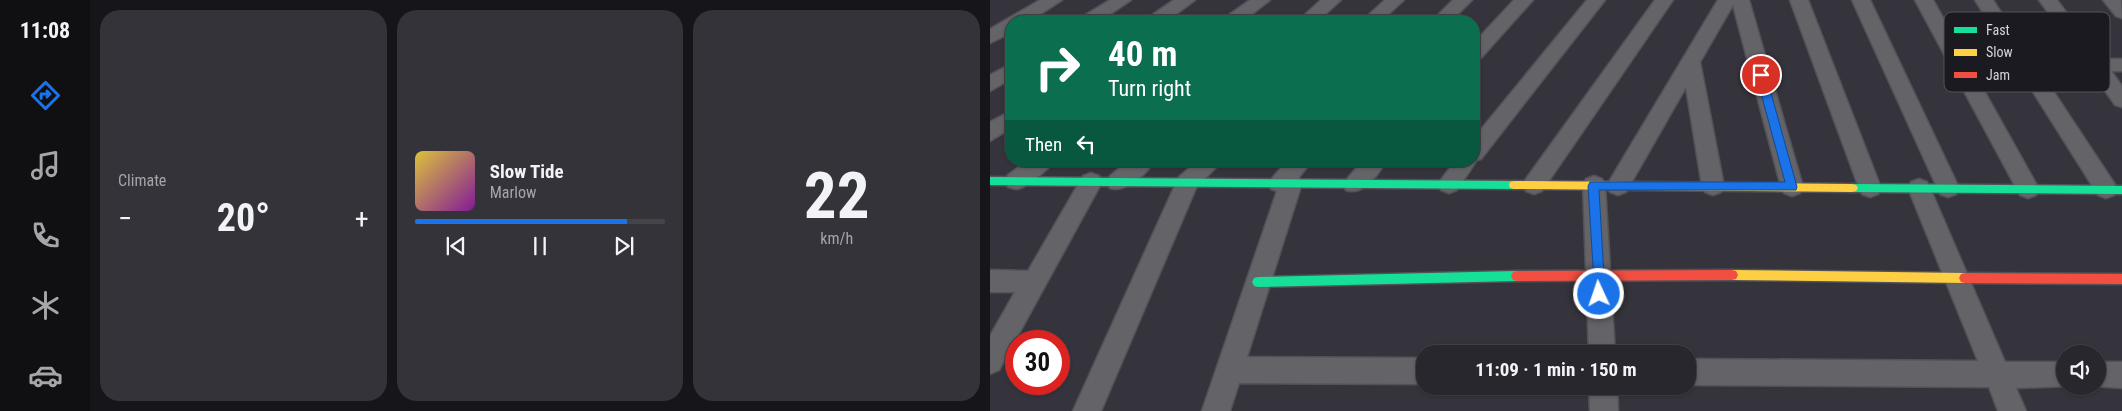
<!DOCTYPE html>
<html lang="en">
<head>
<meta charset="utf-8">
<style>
	:root { --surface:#28272d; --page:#343339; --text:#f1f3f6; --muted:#a5a5aa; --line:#444449; --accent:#1a73e8 }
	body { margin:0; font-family:"Roboto Condensed",sans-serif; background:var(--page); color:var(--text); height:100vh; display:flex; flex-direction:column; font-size:19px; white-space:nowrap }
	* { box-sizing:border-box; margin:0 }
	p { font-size:16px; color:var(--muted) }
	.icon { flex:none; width:28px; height:28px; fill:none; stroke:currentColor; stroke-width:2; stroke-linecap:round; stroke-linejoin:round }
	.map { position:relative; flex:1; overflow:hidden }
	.details { display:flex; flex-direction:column; gap:10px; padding:10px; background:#161519; width:900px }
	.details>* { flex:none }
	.banner { position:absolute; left:15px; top:15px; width:475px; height:152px; border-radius:20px; box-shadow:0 1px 4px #0004,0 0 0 1px var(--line); background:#0b6e4f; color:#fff; overflow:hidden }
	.tools { position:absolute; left:1066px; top:345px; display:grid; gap:10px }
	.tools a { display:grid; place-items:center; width:50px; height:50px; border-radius:50%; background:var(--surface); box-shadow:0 1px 4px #0004,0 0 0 1px var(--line); font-size:25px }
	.speed { position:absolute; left:15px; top:330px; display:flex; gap:10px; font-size:25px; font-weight:700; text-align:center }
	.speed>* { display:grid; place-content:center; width:65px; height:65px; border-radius:50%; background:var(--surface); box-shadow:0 1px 4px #0004,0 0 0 1px var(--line); line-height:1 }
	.speed .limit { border:8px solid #d22; background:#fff; color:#111 }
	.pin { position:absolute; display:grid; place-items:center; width:42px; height:42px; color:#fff; margin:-21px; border:2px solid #fff; border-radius:50%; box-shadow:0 1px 5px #0007 }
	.me { position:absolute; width:55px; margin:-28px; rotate:357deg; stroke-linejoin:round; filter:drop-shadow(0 0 4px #0008) }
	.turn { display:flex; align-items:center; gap:18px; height:105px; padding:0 20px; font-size:22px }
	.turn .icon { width:65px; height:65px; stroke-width:2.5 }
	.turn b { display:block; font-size:35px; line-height:42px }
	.then { display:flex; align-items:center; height:48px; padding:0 20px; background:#0003; gap:10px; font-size:19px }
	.big { font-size:38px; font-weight:700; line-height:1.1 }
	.details .tile { flex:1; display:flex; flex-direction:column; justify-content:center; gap:8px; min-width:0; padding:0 18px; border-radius:20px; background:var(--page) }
	.details .dial { align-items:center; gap:0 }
	.dial b { font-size:65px; line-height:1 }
	.song { display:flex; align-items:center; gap:15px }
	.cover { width:60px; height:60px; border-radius:8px; background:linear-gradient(135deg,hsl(50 70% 55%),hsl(290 70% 35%)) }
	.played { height:5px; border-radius:2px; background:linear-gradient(90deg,var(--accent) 85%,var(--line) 85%) }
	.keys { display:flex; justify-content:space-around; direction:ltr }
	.heat { display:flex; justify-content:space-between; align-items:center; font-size:28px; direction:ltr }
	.details .tiles { flex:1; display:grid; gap:10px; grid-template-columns:repeat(3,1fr) }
	.trip { position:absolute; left:426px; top:345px; width:280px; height:50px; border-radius:20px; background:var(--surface); box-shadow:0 1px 4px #0004,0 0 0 1px var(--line); font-weight:700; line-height:50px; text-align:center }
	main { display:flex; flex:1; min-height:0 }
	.tabs { display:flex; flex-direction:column; width:90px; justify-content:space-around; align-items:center; background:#101012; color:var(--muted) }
	.tabs .icon { width:35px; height:35px }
	.tabs .selected { color:var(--accent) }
	.tabs b { font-size:22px; color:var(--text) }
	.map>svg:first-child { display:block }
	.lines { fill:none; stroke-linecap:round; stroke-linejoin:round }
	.street-casing { stroke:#525157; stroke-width:3 }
	.fast-casing { stroke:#525157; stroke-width:3 }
	.slow-casing { stroke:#525157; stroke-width:3 }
	.jam-casing { stroke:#525157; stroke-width:3 }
	.street { fill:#636368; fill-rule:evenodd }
	.fast { fill:#16e098; fill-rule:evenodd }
	.slow { fill:#ffcf43; fill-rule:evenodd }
	.jam { fill:#f24e42; fill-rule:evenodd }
	.route { fill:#1a73e8; stroke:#114b97 }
	.key { fill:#1a1a20; stroke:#525259; stroke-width:1 }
	.key-label { font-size:14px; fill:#d5d4dd }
</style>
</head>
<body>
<main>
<nav class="tabs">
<b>11:08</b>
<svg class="icon selected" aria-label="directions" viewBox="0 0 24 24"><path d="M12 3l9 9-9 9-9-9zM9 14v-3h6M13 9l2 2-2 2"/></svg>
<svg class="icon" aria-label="music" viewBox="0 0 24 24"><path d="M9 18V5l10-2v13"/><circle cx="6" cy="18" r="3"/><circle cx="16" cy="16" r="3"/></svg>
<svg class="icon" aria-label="phone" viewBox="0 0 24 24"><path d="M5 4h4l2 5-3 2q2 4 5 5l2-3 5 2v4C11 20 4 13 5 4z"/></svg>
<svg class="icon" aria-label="climate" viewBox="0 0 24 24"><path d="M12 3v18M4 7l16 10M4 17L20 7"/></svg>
<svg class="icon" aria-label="car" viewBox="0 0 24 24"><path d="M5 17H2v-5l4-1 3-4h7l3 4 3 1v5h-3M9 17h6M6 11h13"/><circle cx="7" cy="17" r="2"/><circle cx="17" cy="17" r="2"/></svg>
</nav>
<section class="details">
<div class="tiles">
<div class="tile"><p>Climate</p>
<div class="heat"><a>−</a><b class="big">20°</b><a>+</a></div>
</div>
<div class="tile">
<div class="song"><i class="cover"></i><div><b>Slow Tide</b><p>Marlow</p></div></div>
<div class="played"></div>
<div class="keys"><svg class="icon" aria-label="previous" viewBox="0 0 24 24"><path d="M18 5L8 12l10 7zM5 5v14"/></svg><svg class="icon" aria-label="pause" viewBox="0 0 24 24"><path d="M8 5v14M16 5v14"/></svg><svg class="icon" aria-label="next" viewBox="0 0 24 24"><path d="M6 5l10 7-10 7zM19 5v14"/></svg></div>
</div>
<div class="tile dial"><b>22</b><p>km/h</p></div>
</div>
</section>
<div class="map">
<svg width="1132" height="411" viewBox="0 0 1132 411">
	<rect width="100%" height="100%" fill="#35343c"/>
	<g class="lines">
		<defs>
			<path id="street" d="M 50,0 L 72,0 L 40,21 L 21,21 L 21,33 L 0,43 L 0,29 Z
				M 120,0 L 141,0 L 110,21 L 89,21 L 92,17 Z
				M 184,0 L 205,0 L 177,21 L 156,21 L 159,17 Z
				M 260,0 L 280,0 L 253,21 L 233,21 L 236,17 Z
				M 331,0 L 351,0 L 328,21 L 308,21 Z
				M 395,0 L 414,0 L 391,21 L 372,21 Z
				M 463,0 L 482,0 L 461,21 L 442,21 Z
				M 524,0 L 543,0 L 491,58 L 484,60 L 484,43 Z
				M 597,0 L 615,0 L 491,159 L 487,160 L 467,190 L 459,193 L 451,190 L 448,184 L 465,161 L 484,161 L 484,138 Z
				M 665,0 L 683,0 L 552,191 L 544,194 L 536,191 L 533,185 L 536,179 Z
				M 728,0 L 759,0 L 813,187 L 810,193 L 802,196 L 794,193 L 791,187 L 743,5 L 710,62 L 734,186 L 731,192 L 723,195 L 715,192 L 712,186 L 696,87 L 636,192 L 628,195 L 620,192 L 617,186 L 620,180 Z
				M 800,0 L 818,0 L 891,188 L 888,194 L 880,197 L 872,194 L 869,188 Z
				M 862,0 L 880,0 L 969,188 L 966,194 L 958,197 L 950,194 Z
				M 925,0 L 943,0 L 976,59 L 1022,59 L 985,0 L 1003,0 L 1041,59 L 1092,59 L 1049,0 L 1067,0 L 1111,59 L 1132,59 L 1132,71 L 1121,71 L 1132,86 L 1132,107 L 1125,105 L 1101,71 L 1050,71 L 1124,183 L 1127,189 L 1124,195 L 1116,198 L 1108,195 L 1030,71 L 983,71 L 1049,189 L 1046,195 L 1038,198 L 1030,195 Z
				M 1113,0 L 1131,0 L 1132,18 L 1126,16 Z
				M 21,64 L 21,79 L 0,91 L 0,75 Z
				M 21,111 L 21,128 L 0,141 L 0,122 Z
				M 37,161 L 64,161 C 59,169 35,189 26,189 C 25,189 19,187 18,187 L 15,181 L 18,175 Z
				M 138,161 L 164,161 C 156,175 136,193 120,188 L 117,182 L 120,176 Z
				M 207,161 L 232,161 L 206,188 L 111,411 L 83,411 L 186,183 L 189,177 Z
				M 297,161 L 322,161 L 309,177 L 312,183 L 257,357 L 435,358 L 435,384 L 249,383 L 240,411 L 212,411 L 287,191 L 281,189 L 278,183 Z
				M 372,161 L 396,161 C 388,175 373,196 356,190 L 353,184 Z
				M 101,173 L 109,176 L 112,182 L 9,370 L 0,374 L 0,336 L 25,292 L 0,292 L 0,270 L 38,271 L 93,176 Z
				M 604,176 L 612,179 L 615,185 L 625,354 L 599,354 L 593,185 L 596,179 Z
				M 929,179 L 937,182 L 940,188 L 1015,362 L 1075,362 L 1075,386 L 1079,386 L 1026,388 L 1036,411 L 1008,411 L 999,387 L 698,385 L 698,359 L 988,361 L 918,188 L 921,182 Z
				M 1108,362 L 1132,362 L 1132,388 L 1104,386 L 1108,386 Z
				M 599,386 L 627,386 L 628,411 L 600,411 Z"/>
			<path id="fast" d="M 0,177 L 524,181 L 528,182 L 529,185 L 528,188 L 524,189 L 0,185 Z
				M 862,184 L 1132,186 L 1132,194 L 862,192 L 858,191 L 856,188 L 858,185 Z
				M 527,271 L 531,272 L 533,276 L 531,280 L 527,281 L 268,287 L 264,286 L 262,282 L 264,278 L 268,277 Z"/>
			<path id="slow" d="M 524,181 L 862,184 L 866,185 L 868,188 L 866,191 L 862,192 L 524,189 L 520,188 L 519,185 L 520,182 Z
				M 742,270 L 975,273 L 979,274 L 981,278 L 979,282 L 975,283 L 742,280 L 738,279 L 736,275 L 738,271 Z"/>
			<path id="jam" d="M 742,270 L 746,271 L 748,275 L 746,279 L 742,280 L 527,281 L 523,280 L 521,276 L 523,272 L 527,271 Z
				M 975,273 L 1132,274 L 1132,284 L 975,283 L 971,282 L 969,278 L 971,274 Z"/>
		</defs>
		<use href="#street" class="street-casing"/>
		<use href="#fast" class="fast-casing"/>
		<use href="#slow" class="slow-casing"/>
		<use href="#jam" class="jam-casing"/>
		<use href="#street" class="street"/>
		<use href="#fast" class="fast"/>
		<use href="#slow" class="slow"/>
		<use href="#jam" class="jam"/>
	</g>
	<path class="route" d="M 771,71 L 776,75 L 807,187 L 806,190 L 609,190 L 615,294 L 609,300 L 605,298 L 598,186 L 600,182 L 795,182 L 766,75 Z"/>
	<rect x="954" y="12" width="166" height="80" rx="8" class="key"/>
	<rect x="964" y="27" width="23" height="6" fill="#16e098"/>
	<rect x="964" y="49" width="23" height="7" fill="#ffcf43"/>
	<rect x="964" y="72" width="23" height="6" fill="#f24e42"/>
	<g class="key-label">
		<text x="996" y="35">Fast</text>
		<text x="996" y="57">Slow</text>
		<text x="996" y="80">Jam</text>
	</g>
</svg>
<div class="tools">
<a><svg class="icon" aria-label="sound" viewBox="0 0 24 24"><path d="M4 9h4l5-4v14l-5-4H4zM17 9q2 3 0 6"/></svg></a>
</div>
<div class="speed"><div class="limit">30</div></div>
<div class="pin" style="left:771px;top:75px;background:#d93025"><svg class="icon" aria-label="arrive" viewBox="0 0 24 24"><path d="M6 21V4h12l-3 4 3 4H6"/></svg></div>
<svg class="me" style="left:609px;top:294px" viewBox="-20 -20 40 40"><circle r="17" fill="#1a73e8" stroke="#fff" stroke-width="3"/><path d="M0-11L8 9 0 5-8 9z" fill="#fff"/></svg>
<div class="trip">11:09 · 1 min · 150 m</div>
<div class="banner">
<div class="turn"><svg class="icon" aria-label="right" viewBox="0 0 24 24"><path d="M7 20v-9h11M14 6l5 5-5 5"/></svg><div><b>40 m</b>Turn right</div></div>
<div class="then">Then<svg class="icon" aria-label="left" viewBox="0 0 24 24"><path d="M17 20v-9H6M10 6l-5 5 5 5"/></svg></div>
</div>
</div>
</main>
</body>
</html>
